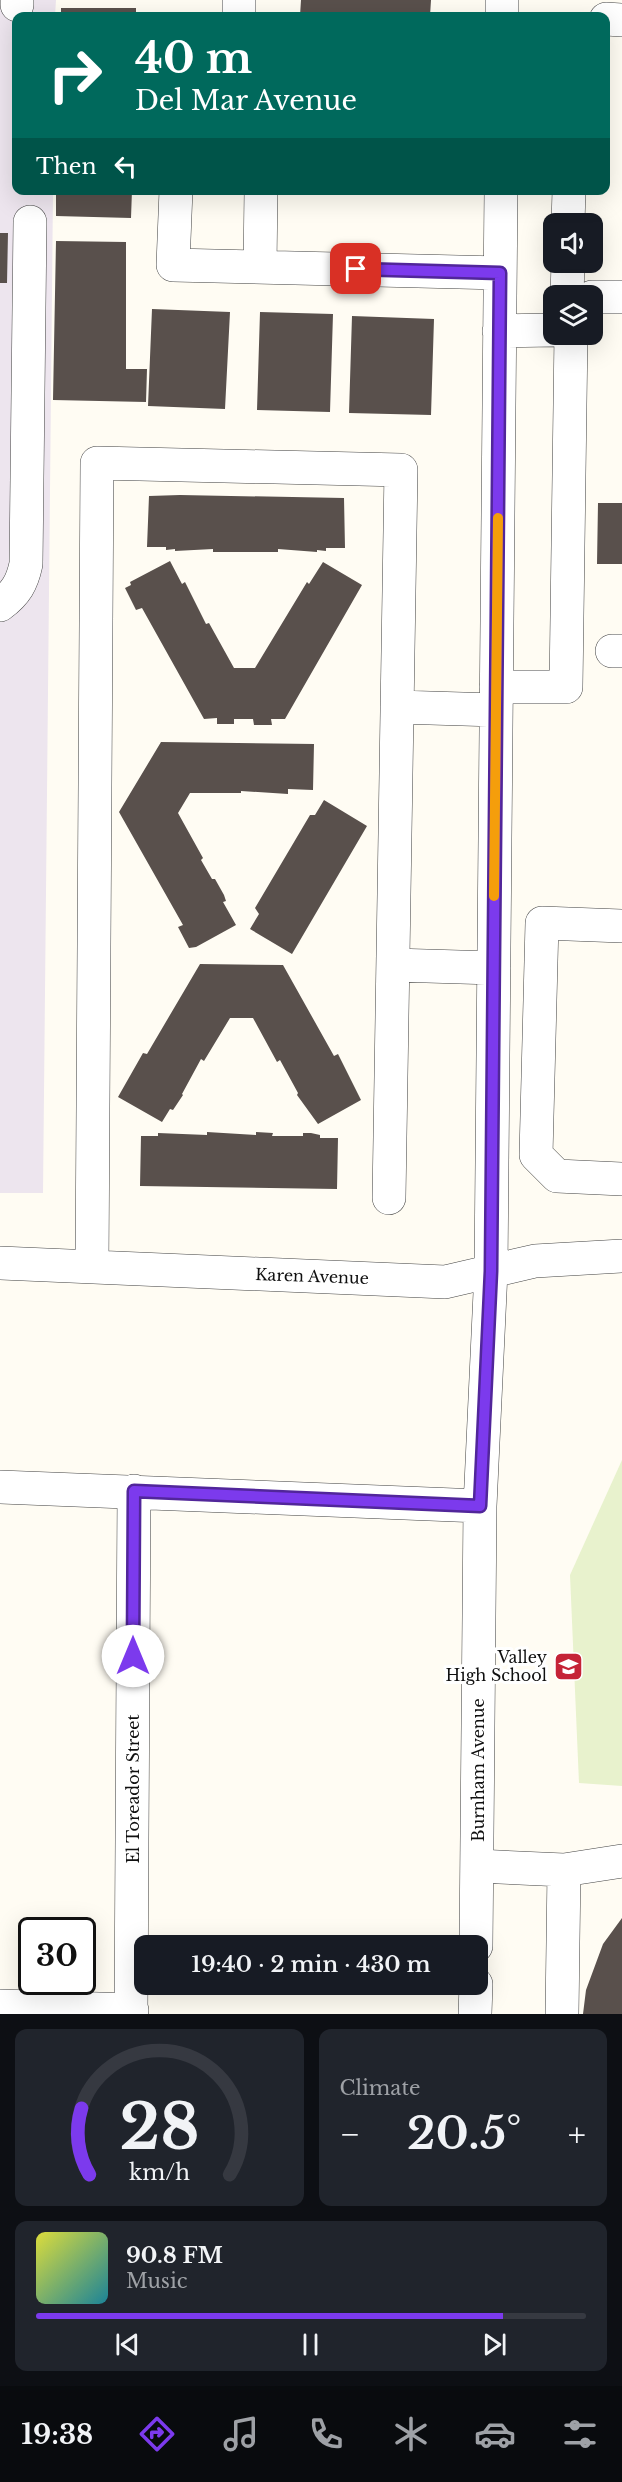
<!DOCTYPE html>
<html lang="en">
<head>
<meta charset="utf-8">
<style>
	:root { --surface:#171b24; --page:#20242c; --text:#f1f3f6; --muted:#9ea1a6; --line:#363941; --accent:#7c3aed }
	body { margin:0; font-family:"Libre Baskerville",serif; background:var(--page); color:var(--text); height:100vh; display:flex; flex-direction:column; font-size:22px; white-space:nowrap }
	* { box-sizing:border-box; margin:0 }
	p { font-size:20px; color:var(--muted) }
	.icon { flex:none; width:33px; height:33px; fill:none; stroke:currentColor; stroke-width:2; stroke-linecap:round; stroke-linejoin:round }
	.map { position:relative; height:2014px; overflow:hidden }
	.details { display:flex; flex-direction:column; gap:15px; padding:15px; background:#0d0f14; flex:1 }
	.details>* { flex:none }
	.top-card { position:absolute; left:12px; top:12px; width:598px; height:183px; border-radius:12px; box-shadow:0 6px 24px #0002; background:#00695c; color:#fff; overflow:hidden }
	.tools { position:absolute; left:543px; top:213px; display:grid; gap:12px }
	.tools a { display:grid; place-items:center; width:60px; height:60px; border-radius:12px; background:var(--surface); box-shadow:0 6px 24px #0002; font-size:30px }
	.speed { position:absolute; left:18px; top:1917px; display:flex; gap:12px; font-size:30px; font-weight:700; text-align:center }
	.speed>* { display:grid; place-content:center; width:78px; height:78px; border-radius:50%; background:var(--surface); box-shadow:0 6px 24px #0002; line-height:1 }
	.speed .limit { border:3px solid #111; border-radius:9px; background:#fff; color:#111 }
	.pin { position:absolute; display:grid; place-items:center; width:51px; height:51px; color:#fff; margin:-26px; border-radius:12px; box-shadow:0 3px 9px #0006 }
	.me { position:absolute; width:66px; margin:-33px; rotate:0deg; stroke-linejoin:round; filter:drop-shadow(0 0 4px #0008) }
	.turn { display:flex; align-items:center; gap:21px; height:126px; padding:0 24px; font-size:27px }
	.turn .icon { width:78px; height:78px; stroke-width:2.5 }
	.turn b { display:block; font-size:42px; line-height:51px }
	.then { display:flex; align-items:center; height:57px; padding:0 24px; background:#0003; gap:12px; font-size:22px }
	.big { font-size:45px; font-weight:600; line-height:1.1 }
	.details .widget { flex:1; display:flex; flex-direction:column; justify-content:center; gap:9px; min-width:0; padding:0 21px; border-radius:12px; background:var(--page) }
	.details .dial { align-items:center; gap:0 }
	.dial svg { height:156px; overflow:visible; fill:none; stroke:var(--line); stroke-width:7; stroke-linecap:round; text-anchor:middle }
	.dial text { fill:var(--text); stroke:none }
	.song { display:flex; align-items:center; gap:18px }
	.cover { width:72px; height:72px; border-radius:9px; background:linear-gradient(135deg,hsl(60 70% 55%),hsl(190 70% 35%)) }
	.played { height:6px; border-radius:3px; background:linear-gradient(90deg,var(--accent) 85%,var(--line) 85%) }
	.keys { display:flex; justify-content:space-around; direction:ltr }
	.heat { display:flex; justify-content:space-between; align-items:center; font-size:33px; direction:ltr }
	.details .tiles { flex:1; display:grid; gap:15px; grid-template-columns:1fr 1fr }
	.widget:last-child { grid-column:span 2 }
	.trip { position:absolute; left:134px; top:1935px; width:354px; height:60px; border-radius:12px; background:var(--surface); box-shadow:0 6px 24px #0002; font-weight:600; line-height:60px; text-align:center }
	.tab-bar { display:flex; height:96px; justify-content:space-around; align-items:center; background:#090b0e; color:var(--muted) }
	.tab-bar .icon { width:42px; height:42px }
	.tab-bar .selected { color:var(--accent) }
	.tab-bar b { font-size:27px; color:var(--text) }
	.map>svg:first-child { display:block }
	.industrial { fill:#ede5ee }
	.pitch { fill:#e8f2cd }
	.building { fill:#59504c }
	.lines { fill:none; stroke-linecap:round; stroke-linejoin:round }
	.minor-casing { stroke:#434343; stroke-width:34 }
	.minor { stroke:#fff; stroke-width:33 }
	.route-casing { stroke:#51269a; stroke-width:15 }
	.route { stroke:#7c3aed; stroke-width:10 }
	.slow { stroke:#f59e0b; stroke-width:10 }
	.labels { text-anchor:middle; stroke-width:6; stroke-linejoin:round; paint-order:stroke }
	.street-label { font-size:16px; fill:#101010; stroke:#fff }
	.poi-label { font-size:16px; fill:#101010; stroke:#fff; text-anchor:end }
</style>
</head>
<body>
<div class="map">
<svg width="622" height="2014" viewBox="0 0 622 2014">
	<rect width="100%" height="100%" fill="#fffcf3"/>
	<path class="industrial" d="M 0,0 L 56,0 L 55,16 L 16,16 L 16,190 L 53,191 L 43,1193 L 0,1193 Z"/>
	<path class="pitch" d="M 622,1460 L 622,1786 L 579,1783 L 570,1575 Z"/>
	<path class="building" d="M 301,0 L 431,0 L 430,16 L 300,16 Z
		M 61,8 L 136,8 L 136,16 L 61,16 Z
		M 56,190 L 132,190 L 131,218 L 56,216 Z
		M 0,233 L 8,233 L 7,283 L 0,283 Z
		M 56,241 L 126,242 L 126,369 L 147,369 L 146,402 L 53,400 Z
		M 152,309 L 230,312 L 225,409 L 148,406 Z
		M 260,312 L 333,314 L 330,412 L 257,410 Z
		M 352,316 L 434,319 L 431,415 L 349,413 Z
		M 180,495 L 344,498 L 345,548 L 326,548 L 326,551 L 317,550 L 317,552 L 278,549 L 278,552 L 213,552 L 213,549 L 175,551 L 175,549 L 166,550 L 166,547 L 147,547 L 149,496 Z
		M 598,503 L 622,503 L 622,564 L 597,564 Z
		M 170,561 L 182,584 L 185,582 L 206,624 L 209,623 L 234,668 L 255,668 L 307,582 L 309,584 L 323,562 L 362,585 L 285,719 L 271,719 L 272,725 L 254,725 L 253,719 L 234,719 L 234,724 L 217,724 L 217,718 L 204,719 L 142,608 L 136,610 L 125,588 L 131,585 L 130,582 Z
		M 161,742 L 314,744 L 313,790 L 288,789 L 288,794 L 241,791 L 241,793 L 190,793 L 178,813 L 203,858 L 201,860 L 212,879 L 215,879 L 224,895 L 226,901 L 223,902 L 236,925 L 196,947 L 189,948 L 178,927 L 183,925 L 119,812 Z
		M 324,800 L 367,826 L 292,954 L 250,929 L 259,914 L 255,908 L 310,815 L 315,815 Z
		M 200,964 L 283,965 L 334,1056 L 338,1054 L 361,1100 L 318,1124 L 297,1095 L 298,1093 L 280,1060 L 277,1062 L 253,1018 L 230,1018 L 204,1061 L 201,1059 L 182,1094 L 183,1095 L 173,1110 L 170,1109 L 162,1122 L 118,1097 L 143,1053 L 147,1054 Z
		M 207,1132 L 256,1135 L 256,1132 L 273,1133 L 272,1136 L 303,1136 L 303,1133 L 311,1133 L 320,1135 L 320,1138 L 338,1138 L 337,1189 L 140,1186 L 141,1136 L 158,1136 L 158,1133 L 207,1135 Z
		M 622,1918 L 622,2014 L 583,2014 L 586,1990 L 603,1944 Z"/>
	<g class="lines">
		<defs>
			<path id="minor" d="M 17,5 L 17,0
				M 239,16 L 239,0
				M 502,16 L 502,0
				M 606,19 L 622,20
				M 176,190 L 173,265 L 500,273
				M 568,224 L 569,190
				M 260,267 L 261,190
				M 567,296 L 568,262
				M 592,297 L 622,297
				M 499,331 L 554,330
				M 0,605 C 16,593 22,583 26,564 L 30,222
				M 612,651 L 622,651
				M 496,687 L 566,687 L 571,334
				M 397,707 L 496,710
				M 622,926 L 542,923 L 536,1155 L 557,1176 L 622,1179
				M 393,965 L 494,968
				M 0,1263 L 445,1282 L 535,1261 L 622,1256
				M 92,1267 L 97,463 L 401,470 L 389,1198
				M 0,1487 L 480,1506
				M 477,1866 L 564,1870 L 622,1861
				M 476,1946 L 480,1506 L 491,1271 L 501,190
				M 0,2006 L 132,2010
				M 131,2014 L 134,1491
				M 475,2014 L 476,1984
				M 562,2014 L 564,1870"/>
		</defs>
		<use href="#minor" class="minor-casing"/>
		<use href="#minor" class="minor"/>
	</g>
	<g class="lines">
		<defs>
			<path id="route" d="M 133,1656 L 134,1491 L 480,1506 L 491,1271 L 500,273 L 356,269"/>
		</defs>
		<use href="#route" class="route-casing"/>
		<use href="#route" class="route"/>
		<path class="slow" d="M 494,896 L 498,518"/>
	</g>
	<defs>
		<symbol id="school-square" viewBox="-11 -11 22 22"><rect x="-9" y="-9" width="18" height="18" rx="4" fill="#c52337" stroke="#fff"/><path d="M0-5L7-2L0 1L-7-2ZM-4 1L0 2.5L4 1V4Q0 6-4 4Z" fill="#fff"/></symbol>
	</defs>
	<g fill-rule="evenodd">
		<use href="#school-square" x="552" y="1650" width="33" height="33"/>
	</g>
	<g class="labels">
		<g class="street-label">
			<text transform="translate(312 1276) rotate(2)" y="6">Karen Avenue</text>
			<text transform="translate(478 1770) rotate(-90)" y="6">Burnham Avenue</text>
			<text transform="translate(133 1789) rotate(-90)" y="6">El Toreador Street</text>
		</g>
		<g class="poi-label">
			<text x="547" y="1663">Valley<tspan x="547" dy="18">High School</tspan></text>
		</g>
	</g>
</svg>
<div class="tools">
<a><svg class="icon" aria-label="sound" viewBox="0 0 24 24"><path d="M4 9h4l5-4v14l-5-4H4zM17 9q2 3 0 6"/></svg></a>
<a><svg class="icon" aria-label="layers" viewBox="0 0 24 24"><path d="M12 4l9 5-9 5-9-5zM3 14l9 5 9-5"/></svg></a>
</div>
<div class="speed"><div class="limit">30</div></div>
<div class="pin" style="left:356px;top:269px;background:#d93025"><svg class="icon" aria-label="arrive" viewBox="0 0 24 24"><path d="M6 21V4h12l-3 4 3 4H6"/></svg></div>
<svg class="me" style="left:133px;top:1656px" viewBox="-20 -20 40 40"><circle r="19" fill="#fff"/><path d="M0-13L10 11 0 6-10 11z" fill="#7c3aed"/></svg>
<div class="trip">19:40 · 2 min · 430 m</div>
<div class="top-card">
<div class="turn"><svg class="icon" aria-label="right" viewBox="0 0 24 24"><path d="M7 20v-9h11M14 6l5 5-5 5"/></svg><div><b>40 m</b>Del Mar Avenue</div></div>
<div class="then">Then<svg class="icon" aria-label="left" viewBox="0 0 24 24"><path d="M17 20v-9H6M10 6l-5 5 5 5"/></svg></div>
</div>
</div>
<section class="details">
<div class="tiles">
<div class="widget dial"><svg viewBox="0 0 100 80">
<path d="M14 69A42 42 0 1 1 86 69"/>
<path d="M14 69A42 42 0 0 1 10 35" stroke="#7c3aed"/>
<text x="50" y="56" font-size="32" font-weight="700">28</text>
<text x="50" y="72" font-size="11">km/h</text>
</svg></div>
<div class="widget"><p>Climate</p>
<div class="heat"><a>−</a><b class="big">20.5°</b><a>+</a></div>
</div>
<div class="widget">
<div class="song"><i class="cover"></i><div><b>90.8 FM</b><p>Music</p></div></div>
<div class="played"></div>
<div class="keys"><svg class="icon" aria-label="previous" viewBox="0 0 24 24"><path d="M18 5L8 12l10 7zM5 5v14"/></svg><svg class="icon" aria-label="pause" viewBox="0 0 24 24"><path d="M8 5v14M16 5v14"/></svg><svg class="icon" aria-label="next" viewBox="0 0 24 24"><path d="M6 5l10 7-10 7zM19 5v14"/></svg></div>
</div>
</div>
</section>
<nav class="tab-bar">
<b>19:38</b>
<svg class="icon selected" aria-label="directions" viewBox="0 0 24 24"><path d="M12 3l9 9-9 9-9-9zM9 14v-3h6M13 9l2 2-2 2"/></svg>
<svg class="icon" aria-label="music" viewBox="0 0 24 24"><path d="M9 18V5l10-2v13"/><circle cx="6" cy="18" r="3"/><circle cx="16" cy="16" r="3"/></svg>
<svg class="icon" aria-label="phone" viewBox="0 0 24 24"><path d="M5 4h4l2 5-3 2q2 4 5 5l2-3 5 2v4C11 20 4 13 5 4z"/></svg>
<svg class="icon" aria-label="climate" viewBox="0 0 24 24"><path d="M12 3v18M4 7l16 10M4 17L20 7"/></svg>
<svg class="icon" aria-label="car" viewBox="0 0 24 24"><path d="M5 17H2v-5l4-1 3-4h7l3 4 3 1v5h-3M9 17h6M6 11h13"/><circle cx="7" cy="17" r="2"/><circle cx="17" cy="17" r="2"/></svg>
<svg class="icon" aria-label="filters" viewBox="0 0 24 24"><path d="M4 7h16M4 17h16"/><circle cx="9" cy="7" r="2"/><circle cx="15" cy="17" r="2"/></svg>
</nav>
</body>
</html>
